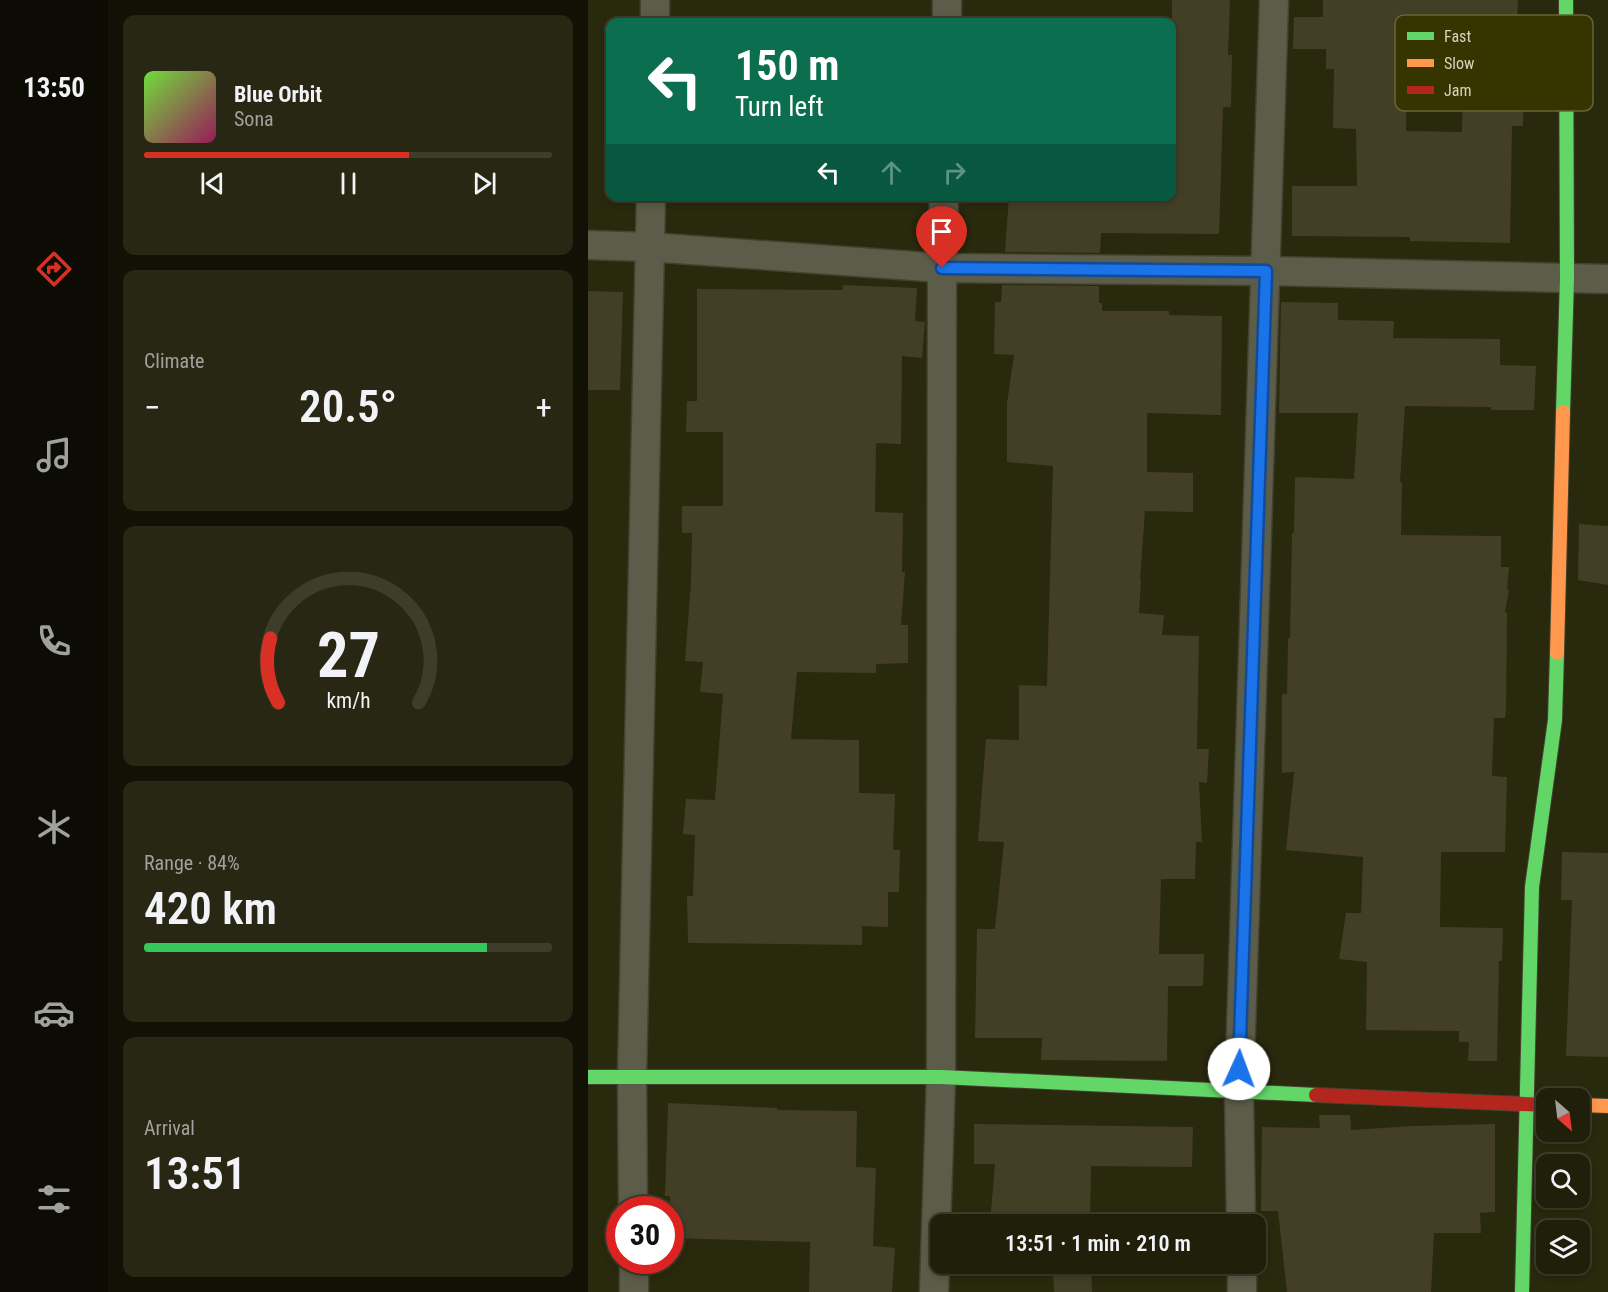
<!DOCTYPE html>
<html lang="en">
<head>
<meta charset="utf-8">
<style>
	:root { --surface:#1f1f0a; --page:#272713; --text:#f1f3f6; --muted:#a1a29c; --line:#3c3d2b; --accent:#d93025 }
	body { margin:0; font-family:"Roboto Condensed",sans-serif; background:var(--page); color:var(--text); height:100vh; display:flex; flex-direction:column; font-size:22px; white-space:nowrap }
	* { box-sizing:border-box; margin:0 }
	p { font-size:20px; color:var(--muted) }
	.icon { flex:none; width:33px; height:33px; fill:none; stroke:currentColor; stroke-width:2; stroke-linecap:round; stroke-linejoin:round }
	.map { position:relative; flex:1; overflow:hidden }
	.side { display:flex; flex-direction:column; gap:15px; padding:15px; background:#111106; width:480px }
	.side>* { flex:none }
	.guide { position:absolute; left:18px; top:18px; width:570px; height:183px; border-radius:12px; box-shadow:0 3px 9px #0003,0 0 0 2px var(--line); background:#0b6e4f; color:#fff; overflow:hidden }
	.needle { width:39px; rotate:152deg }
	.tools { position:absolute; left:948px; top:1088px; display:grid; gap:12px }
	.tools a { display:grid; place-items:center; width:54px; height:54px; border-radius:12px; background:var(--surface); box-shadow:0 3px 9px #0003,0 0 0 2px var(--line); font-size:30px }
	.speed { position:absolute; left:18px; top:1196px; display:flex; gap:12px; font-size:30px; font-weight:700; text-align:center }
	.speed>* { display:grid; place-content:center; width:78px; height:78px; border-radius:50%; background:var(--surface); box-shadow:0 3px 9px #0003,0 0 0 2px var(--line); line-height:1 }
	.speed .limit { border:9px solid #d22; background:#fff; color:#111 }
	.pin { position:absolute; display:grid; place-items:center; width:51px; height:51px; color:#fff; margin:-62px -26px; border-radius:50% 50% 50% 0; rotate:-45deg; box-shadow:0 0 6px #0007 }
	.pin .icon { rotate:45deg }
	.me { position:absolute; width:66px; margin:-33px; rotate:2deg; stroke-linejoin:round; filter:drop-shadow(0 0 4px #0008) }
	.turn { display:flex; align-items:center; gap:21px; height:126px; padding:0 30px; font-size:27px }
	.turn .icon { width:78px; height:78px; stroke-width:2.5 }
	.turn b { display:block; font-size:42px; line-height:51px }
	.lanes { display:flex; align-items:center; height:57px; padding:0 30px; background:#0003; justify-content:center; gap:30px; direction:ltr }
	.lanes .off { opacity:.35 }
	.big { font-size:45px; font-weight:600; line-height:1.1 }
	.side .widget { flex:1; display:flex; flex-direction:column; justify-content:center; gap:9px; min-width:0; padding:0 21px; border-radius:12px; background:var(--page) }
	.side .dial { align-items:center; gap:0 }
	.dial svg { height:156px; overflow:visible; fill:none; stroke:var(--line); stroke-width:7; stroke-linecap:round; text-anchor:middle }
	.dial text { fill:var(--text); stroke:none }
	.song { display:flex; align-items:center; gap:18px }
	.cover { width:72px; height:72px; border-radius:9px; background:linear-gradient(135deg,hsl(100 70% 55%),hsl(330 70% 35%)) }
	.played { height:6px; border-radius:3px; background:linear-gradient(90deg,var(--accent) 65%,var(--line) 65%) }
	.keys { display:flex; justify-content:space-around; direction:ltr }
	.heat { display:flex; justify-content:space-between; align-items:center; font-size:33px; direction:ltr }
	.charge { height:9px; border-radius:4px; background:linear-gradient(90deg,#34c759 84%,var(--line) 0) }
	.trip { position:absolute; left:342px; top:1214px; width:336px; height:60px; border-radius:12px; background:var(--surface); box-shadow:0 3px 9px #0003,0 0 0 2px var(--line); font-weight:600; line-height:60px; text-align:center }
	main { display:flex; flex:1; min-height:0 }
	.menu { display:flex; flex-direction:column; width:108px; justify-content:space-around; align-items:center; background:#0c0c04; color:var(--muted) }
	.menu .icon { width:42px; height:42px }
	.menu .current { color:var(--accent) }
	.menu b { font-size:27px; color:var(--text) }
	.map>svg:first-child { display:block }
	.building { fill:#423f26; fill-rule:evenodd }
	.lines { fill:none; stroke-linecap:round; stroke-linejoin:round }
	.street-casing { stroke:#42422f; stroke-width:31 }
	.fast-casing { stroke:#42422f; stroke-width:16 }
	.slow-casing { stroke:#42422f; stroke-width:16 }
	.jam-casing { stroke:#42422f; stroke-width:16 }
	.street { stroke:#5c5c4a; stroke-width:28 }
	.fast { stroke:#63d668; stroke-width:14 }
	.slow { stroke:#ff974d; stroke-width:14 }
	.jam { stroke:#b3261e; stroke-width:14 }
	.route-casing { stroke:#114b97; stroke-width:15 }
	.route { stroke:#1a73e8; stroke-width:10 }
	.key { fill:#363500; stroke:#656538; stroke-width:1.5 }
	.key-label { font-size:16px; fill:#d4d4bb }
</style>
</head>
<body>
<main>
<nav class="menu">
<b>13:50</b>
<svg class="icon current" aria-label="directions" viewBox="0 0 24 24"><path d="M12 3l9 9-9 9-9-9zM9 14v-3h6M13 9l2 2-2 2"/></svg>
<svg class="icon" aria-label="music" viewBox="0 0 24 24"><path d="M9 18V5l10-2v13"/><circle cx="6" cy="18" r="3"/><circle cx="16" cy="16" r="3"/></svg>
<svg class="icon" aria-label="phone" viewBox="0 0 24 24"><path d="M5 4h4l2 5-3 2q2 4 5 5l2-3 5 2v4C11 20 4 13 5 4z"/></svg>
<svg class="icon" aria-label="climate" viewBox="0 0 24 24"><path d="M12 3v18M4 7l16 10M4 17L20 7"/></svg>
<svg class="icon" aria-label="car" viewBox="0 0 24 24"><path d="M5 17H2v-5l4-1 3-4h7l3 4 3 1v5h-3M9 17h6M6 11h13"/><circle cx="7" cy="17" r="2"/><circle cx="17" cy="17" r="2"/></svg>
<svg class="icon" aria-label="filters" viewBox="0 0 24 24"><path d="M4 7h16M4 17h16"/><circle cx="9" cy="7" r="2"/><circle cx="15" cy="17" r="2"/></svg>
</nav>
<section class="side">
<div class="widget">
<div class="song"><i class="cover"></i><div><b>Blue Orbit</b><p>Sona</p></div></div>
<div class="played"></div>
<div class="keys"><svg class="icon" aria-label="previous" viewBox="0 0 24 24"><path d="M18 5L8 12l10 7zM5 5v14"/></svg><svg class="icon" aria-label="pause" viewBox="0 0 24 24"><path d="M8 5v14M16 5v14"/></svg><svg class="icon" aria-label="next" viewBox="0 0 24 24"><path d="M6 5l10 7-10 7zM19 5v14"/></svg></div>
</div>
<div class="widget"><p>Climate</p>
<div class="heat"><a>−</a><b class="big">20.5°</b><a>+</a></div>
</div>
<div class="widget dial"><svg viewBox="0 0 100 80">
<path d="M14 69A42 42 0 1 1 86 69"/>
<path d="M14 69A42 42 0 0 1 10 36" stroke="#d93025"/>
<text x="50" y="56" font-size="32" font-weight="700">27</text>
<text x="50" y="72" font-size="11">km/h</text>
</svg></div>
<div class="widget"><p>Range · 84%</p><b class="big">420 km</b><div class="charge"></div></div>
<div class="widget"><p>Arrival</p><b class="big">13:51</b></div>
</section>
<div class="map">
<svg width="1020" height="1292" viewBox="0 0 1020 1292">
	<rect width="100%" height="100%" fill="#29290d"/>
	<path class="building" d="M 584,0 L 642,0 L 640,55 L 644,55 L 643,107 L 635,107 L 631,234 L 513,233 L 512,253 L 417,252 L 421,196 L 584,196 Z
		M 735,0 L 930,0 L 929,24 L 937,24 L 935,126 L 924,126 L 922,243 L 822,241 L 822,237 L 704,236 L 704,186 L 769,186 L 768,129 L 745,128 L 746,69 L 738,69 L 738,49 L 705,49 L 706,17 L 735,17 ZM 819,69 L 875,70 L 874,132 L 818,131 Z
		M 255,285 L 329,288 L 327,321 L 337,322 L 334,358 L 314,356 L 313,444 L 288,443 L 287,512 L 315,513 L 314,572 L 317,572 L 313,625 L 320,625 L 320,663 L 288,664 L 288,673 L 209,672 L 203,739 L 271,740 L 271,793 L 307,794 L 305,850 L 312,850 L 311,892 L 300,892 L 300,927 L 274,926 L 274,945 L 100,943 L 99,896 L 105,896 L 107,835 L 95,834 L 98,799 L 127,800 L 135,694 L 112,692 L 115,662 L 97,661 L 103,582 L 104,533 L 94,533 L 94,506 L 135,506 L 135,432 L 98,432 L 99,401 L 109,401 L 109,289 L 255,290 Z
		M 414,285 L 511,286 L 511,303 L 514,303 L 514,311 L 581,311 L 581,315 L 634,316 L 633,415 L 559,413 L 559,472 L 605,473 L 605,512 L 557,511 L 552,579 L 553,580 L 551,613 L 576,615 L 574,635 L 611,636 L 609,749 L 621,749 L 619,783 L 611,782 L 614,842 L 608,842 L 607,879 L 573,879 L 571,954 L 616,954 L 615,986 L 580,986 L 579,1061 L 453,1060 L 454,1038 L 387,1038 L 389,929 L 407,929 L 416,842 L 390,841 L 398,739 L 431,740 L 431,685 L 459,686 L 465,466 L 419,462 L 419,403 L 426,355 L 406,354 L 407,302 L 413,302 Z
		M 0,291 L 35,292 L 32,390 L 0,390 Z
		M 693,302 L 750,303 L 750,320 L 806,321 L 805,338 L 912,339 L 912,365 L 948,366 L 946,410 L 903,410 L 903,407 L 817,406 L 812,482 L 814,482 L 813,535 L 913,536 L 913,567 L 921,567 L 919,590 L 921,590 L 917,612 L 919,613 L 918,711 L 917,718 L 906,718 L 904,776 L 919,777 L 917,852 L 853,852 L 852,927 L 915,928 L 914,961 L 911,961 L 909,1061 L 880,1061 L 881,1042 L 871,1042 L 871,1031 L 778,1030 L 779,962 L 751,959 L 758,913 L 773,913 L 775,857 L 698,850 L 706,772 L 694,773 L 694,694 L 699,694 L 700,638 L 702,638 L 704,533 L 706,533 L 707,477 L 766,479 L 770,413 L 691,413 Z
		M 991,524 L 1020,526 L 1020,585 L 990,580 Z
		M 974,852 L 1020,853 L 1020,1057 L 978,1056 L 984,900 L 973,900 Z
		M 80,1103 L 189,1108 L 189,1110 L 269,1111 L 268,1167 L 288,1168 L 285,1246 L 307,1248 L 304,1292 L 221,1292 L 222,1242 L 82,1238 L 82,1196 L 77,1196 Z
		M 731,1115 L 762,1115 L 763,1130 L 826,1126 L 907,1124 L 907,1212 L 892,1213 L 893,1233 L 846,1233 L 843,1292 L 699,1292 L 690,1211 L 673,1211 L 674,1127 L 732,1128 Z
		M 386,1124 L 605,1127 L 604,1167 L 503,1166 L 502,1224 L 402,1224 L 407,1164 L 386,1164 Z
		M 399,1263 L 503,1263 L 504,1292 L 466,1292 L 465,1272 L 398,1272 Z"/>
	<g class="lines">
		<defs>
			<path id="street" d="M 67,22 L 67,0
				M 359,22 L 359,0
				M 0,245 L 61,247 L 354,268 L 678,271 L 1020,279
				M 45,1209 L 44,1077 L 63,196
				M 653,1224 L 651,1092 L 686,0
				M 46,1260 L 46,1292
				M 654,1263 L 654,1292
				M 346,1292 L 353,1077 L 354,268 L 356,196"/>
			<path id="fast" d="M 975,412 L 979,279 L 978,0
				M 0,1077 L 353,1077 L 728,1095
				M 934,1292 L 944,887 L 967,720 L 969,653"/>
			<path id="slow" d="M 969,653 L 975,412
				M 992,1105 L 1020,1106"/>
			<path id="jam" d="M 728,1095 L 958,1105"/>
		</defs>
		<use href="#street" class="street-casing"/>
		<use href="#fast" class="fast-casing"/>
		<use href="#slow" class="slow-casing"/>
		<use href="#jam" class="jam-casing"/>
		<use href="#street" class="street"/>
		<use href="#fast" class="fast"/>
		<use href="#slow" class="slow"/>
		<use href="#jam" class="jam"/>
	</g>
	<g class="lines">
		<defs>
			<path id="route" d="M 354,268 L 678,271 L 651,1069"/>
		</defs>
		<use href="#route" class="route-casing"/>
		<use href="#route" class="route"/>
	</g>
	<rect x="807" y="15" width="198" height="96" rx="9" class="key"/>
	<rect x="819" y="32" width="27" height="8" fill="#63d668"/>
	<rect x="819" y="59" width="27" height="8" fill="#ff974d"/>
	<rect x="819" y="86" width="27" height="8" fill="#b3261e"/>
	<g class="key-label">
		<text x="856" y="42">Fast</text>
		<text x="856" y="69">Slow</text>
		<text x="856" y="96">Jam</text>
	</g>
</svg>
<div class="tools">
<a><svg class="needle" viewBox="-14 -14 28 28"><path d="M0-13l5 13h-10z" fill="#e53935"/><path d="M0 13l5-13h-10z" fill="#a1a29c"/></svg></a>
<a><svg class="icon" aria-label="search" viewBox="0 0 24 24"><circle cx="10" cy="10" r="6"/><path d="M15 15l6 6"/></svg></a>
<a><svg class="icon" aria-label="layers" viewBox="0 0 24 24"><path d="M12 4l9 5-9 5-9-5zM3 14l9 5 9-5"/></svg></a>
</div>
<div class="speed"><div class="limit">30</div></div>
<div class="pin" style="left:354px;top:268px;background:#d93025"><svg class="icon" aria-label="arrive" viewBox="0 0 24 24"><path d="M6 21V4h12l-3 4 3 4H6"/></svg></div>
<svg class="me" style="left:651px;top:1069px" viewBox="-20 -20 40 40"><circle r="19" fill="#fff"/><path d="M0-13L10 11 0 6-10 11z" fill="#1a73e8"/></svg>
<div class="trip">13:51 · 1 min · 210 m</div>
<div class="guide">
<div class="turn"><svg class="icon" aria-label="left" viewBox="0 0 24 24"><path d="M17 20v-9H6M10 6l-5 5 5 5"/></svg><div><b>150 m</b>Turn left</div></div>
<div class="lanes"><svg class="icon" aria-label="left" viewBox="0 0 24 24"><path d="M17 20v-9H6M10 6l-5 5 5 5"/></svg><svg class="icon off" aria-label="ahead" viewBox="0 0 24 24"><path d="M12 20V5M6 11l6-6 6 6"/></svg><svg class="icon off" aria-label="right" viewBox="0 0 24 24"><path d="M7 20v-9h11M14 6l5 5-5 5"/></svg></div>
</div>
</div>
</main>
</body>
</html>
